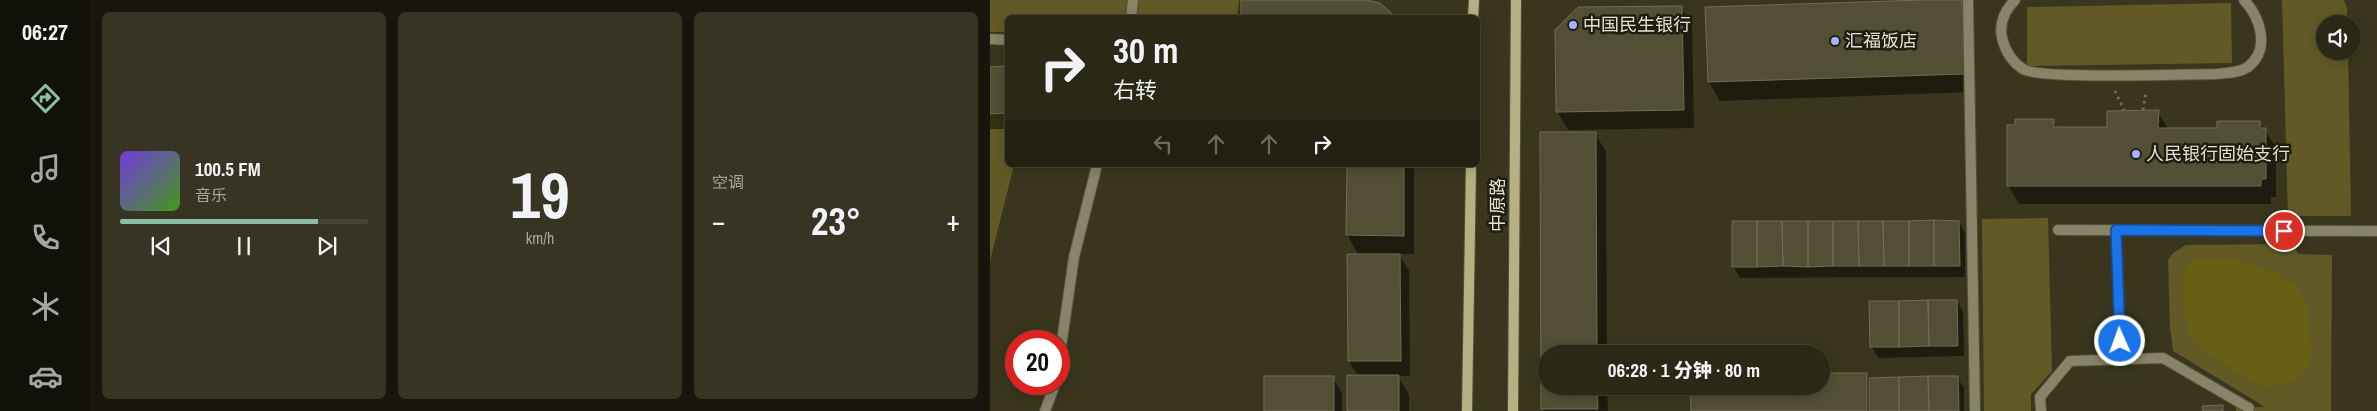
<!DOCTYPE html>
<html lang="zh">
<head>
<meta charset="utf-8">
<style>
	:root { --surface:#2b2816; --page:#373423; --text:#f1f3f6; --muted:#a6a6a1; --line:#474435; --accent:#8abfa5 }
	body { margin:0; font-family:"Archivo Narrow","Noto Sans SC",sans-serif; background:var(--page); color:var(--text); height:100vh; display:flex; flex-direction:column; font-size:19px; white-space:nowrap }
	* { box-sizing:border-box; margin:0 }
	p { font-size:16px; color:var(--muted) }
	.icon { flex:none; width:28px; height:28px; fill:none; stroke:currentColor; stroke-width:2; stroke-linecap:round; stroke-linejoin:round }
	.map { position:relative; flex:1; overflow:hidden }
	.sheet { display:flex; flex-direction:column; gap:12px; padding:12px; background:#18160c; width:900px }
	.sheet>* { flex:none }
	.guide { position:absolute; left:15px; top:15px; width:475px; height:152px; border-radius:8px; box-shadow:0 2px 12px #0003,0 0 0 1px var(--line); background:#2b2816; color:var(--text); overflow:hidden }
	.buttons { position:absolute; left:1326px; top:15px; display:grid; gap:10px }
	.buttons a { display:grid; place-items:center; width:45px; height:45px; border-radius:50%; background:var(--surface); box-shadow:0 2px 12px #0003,0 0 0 1px var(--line); font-size:25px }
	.speed { position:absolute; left:15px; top:330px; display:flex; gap:10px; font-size:25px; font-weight:700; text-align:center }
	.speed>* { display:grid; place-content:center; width:65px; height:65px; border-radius:50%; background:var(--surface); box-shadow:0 2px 12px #0003,0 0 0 1px var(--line); line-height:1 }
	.speed .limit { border:8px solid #d22; background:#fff; color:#111 }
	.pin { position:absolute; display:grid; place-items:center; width:42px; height:42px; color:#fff; margin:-21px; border:2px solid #fff; border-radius:50%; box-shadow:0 1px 5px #0007 }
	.me { position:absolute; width:55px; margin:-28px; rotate:358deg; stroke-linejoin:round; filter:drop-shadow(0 0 4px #0008) }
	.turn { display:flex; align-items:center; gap:18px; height:105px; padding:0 25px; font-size:22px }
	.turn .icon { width:65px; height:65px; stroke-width:2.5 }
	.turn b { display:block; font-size:35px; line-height:42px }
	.lanes { display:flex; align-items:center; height:48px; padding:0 25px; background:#0003; justify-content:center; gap:25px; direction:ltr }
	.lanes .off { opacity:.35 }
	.big { font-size:38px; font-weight:800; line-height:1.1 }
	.sheet .card { flex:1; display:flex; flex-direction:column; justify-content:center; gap:8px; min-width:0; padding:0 18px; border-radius:8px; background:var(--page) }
	.sheet .dial { align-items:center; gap:0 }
	.dial b { font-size:65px; line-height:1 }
	.song { display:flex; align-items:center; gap:15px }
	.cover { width:60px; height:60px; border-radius:8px; background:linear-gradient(135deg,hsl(260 70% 55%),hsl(100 70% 35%)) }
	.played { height:5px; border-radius:2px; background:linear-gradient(90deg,var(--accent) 80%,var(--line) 80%) }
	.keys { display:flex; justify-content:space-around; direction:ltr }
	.heat { display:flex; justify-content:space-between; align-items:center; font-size:28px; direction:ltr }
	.sheet .tiles { flex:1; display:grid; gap:12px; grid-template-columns:repeat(3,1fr) }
	.trip { position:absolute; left:548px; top:345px; width:292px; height:50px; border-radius:25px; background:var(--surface); box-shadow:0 2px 12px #0003,0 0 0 1px var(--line); font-weight:800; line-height:50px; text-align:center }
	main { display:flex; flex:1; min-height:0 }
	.dock { display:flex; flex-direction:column; width:90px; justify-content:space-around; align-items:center; background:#111009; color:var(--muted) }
	.dock .icon { width:35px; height:35px }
	.dock .active { color:var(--accent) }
	.dock b { font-size:22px; color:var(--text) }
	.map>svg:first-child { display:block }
	.green { fill:#615a27 }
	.water { fill:#695f14 }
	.shadow { fill:#0007 }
	.building { fill:#524f35; stroke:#716d52 }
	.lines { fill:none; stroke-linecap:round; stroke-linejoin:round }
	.service-casing { stroke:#54513a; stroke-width:12 }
	.minor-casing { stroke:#54513a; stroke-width:12 }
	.secondary-casing { stroke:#54513a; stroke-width:12 }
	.path { stroke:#716e58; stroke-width:3; stroke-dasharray:2.5 4; stroke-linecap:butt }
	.service { stroke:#878467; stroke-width:10 }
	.minor { stroke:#878467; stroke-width:10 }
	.secondary { stroke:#b6b082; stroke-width:10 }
	.route-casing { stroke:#114b97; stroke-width:12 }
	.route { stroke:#1a73e8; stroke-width:9 }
	.poi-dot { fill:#acaffb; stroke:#1e1d12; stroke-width:2 }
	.labels { text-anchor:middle; stroke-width:5; stroke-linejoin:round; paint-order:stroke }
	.poi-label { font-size:18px; fill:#e2e0d1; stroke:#1e1d12; text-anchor:start }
	.street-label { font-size:18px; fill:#e2e0d1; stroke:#1e1d12 }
</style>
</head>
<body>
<main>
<nav class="dock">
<b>06:27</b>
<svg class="icon active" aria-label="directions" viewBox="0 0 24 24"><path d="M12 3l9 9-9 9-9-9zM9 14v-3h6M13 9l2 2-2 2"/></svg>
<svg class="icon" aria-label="music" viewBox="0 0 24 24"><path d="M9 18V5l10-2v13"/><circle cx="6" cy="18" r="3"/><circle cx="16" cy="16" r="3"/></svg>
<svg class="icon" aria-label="phone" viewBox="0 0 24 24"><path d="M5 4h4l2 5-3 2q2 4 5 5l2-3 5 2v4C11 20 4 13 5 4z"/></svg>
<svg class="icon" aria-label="climate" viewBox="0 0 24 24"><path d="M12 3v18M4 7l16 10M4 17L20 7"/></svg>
<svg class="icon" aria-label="car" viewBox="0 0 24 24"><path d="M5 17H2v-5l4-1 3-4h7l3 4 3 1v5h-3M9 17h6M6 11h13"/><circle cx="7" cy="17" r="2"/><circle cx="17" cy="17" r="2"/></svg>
</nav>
<section class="sheet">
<div class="tiles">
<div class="card">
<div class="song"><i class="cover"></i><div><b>100.5 FM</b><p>音乐</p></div></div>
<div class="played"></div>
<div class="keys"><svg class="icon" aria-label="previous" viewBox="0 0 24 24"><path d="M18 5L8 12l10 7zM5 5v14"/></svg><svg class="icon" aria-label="pause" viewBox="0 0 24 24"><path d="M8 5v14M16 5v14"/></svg><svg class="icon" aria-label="next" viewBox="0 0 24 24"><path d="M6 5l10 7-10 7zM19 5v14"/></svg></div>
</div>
<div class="card dial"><b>19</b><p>km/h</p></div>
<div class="card"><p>空调</p>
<div class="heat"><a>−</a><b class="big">23°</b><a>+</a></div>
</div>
</div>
</section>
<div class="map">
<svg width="1387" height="411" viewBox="0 0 1387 411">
	<rect width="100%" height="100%" fill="#39361d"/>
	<path class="green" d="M 0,0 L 249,0 L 247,17 L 18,18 L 17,32 L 0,32 Z
		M 1292,0 L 1354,0 L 1357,8 L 1357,24 L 1335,24 L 1335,51 L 1358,51 L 1361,216 L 1298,216 Z
		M 1241,3 L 1242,63 L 1037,66 L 1037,7 Z
		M 17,113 L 18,165 L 24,165 L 0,261 L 0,114 Z
		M 1058,218 L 1062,371 L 1041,394 L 1041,411 L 994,411 L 992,219 Z
		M 1303,244 L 1308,254 L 1342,255 L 1341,411 L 1246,411 L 1246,408 L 1275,407 L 1183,351 L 1180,328 L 1178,260 L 1183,253 L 1196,245 Z"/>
	<path class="water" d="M 1223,258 C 1254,262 1289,267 1311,293 C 1318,301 1317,316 1318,326 C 1319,335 1321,345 1321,353 C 1318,381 1289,391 1266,384 L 1205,344 L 1197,326 L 1194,303 L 1194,276 L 1197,267 L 1207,259 Z"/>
	<path class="shadow" d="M 971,0 L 982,19 L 984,92 L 730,101 L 719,82 L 717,8 Z
		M 691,7 L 702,26 L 704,128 L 578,130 L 567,111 Z
		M 18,67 L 18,129 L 0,129 L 0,68 Z
		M 1168,112 L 1178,129 L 1229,129 L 1270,122 L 1286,148 L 1286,197 L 1281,197 L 1281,204 L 1029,204 L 1018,185 L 1063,121 L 1067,128 L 1119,128 Z
		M 551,133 L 605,133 L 616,152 L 617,354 L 556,354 L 556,386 L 617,386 L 618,411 L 554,411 L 553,409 Z
		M 358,165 L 424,165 L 424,254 L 409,254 L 419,271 L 420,376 L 408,376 L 419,395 L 419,411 L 358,411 L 368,376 L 359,361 L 369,256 L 357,235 Z
		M 969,222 L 975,233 L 975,277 L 750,278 L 743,266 Z
		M 967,301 L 973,312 L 974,356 L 888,358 L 882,347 Z
		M 876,374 L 879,379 L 967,377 L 974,388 L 974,411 L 702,411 L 831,386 Z
		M 343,377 L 352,393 L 352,411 L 275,411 Z"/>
	<path class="building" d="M 251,0 L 377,0 L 390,3 L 407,18 L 251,18 Z
		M 933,0 L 972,0 L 974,74 L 718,82 L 715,7 Z
		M 692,6 L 694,110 L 566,112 L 565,30 L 588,7 Z
		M 18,66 L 18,113 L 0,114 L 0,67 Z
		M 1169,110 L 1168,128 L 1227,128 L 1227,121 L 1270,121 L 1271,128 L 1276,128 L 1276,179 L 1271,179 L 1271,186 L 1017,186 L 1017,125 L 1025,125 L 1025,119 L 1064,119 L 1064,127 L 1117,127 L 1117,111 Z
		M 550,132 L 606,132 L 607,354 L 556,354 L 556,386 L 607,386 L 608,409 L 551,409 Z
		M 357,165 L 414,165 L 414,236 L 356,235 Z
		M 944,220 L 969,221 L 970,266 L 944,266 Z
		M 944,220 L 944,266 L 919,266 L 919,221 Z
		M 742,221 L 767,221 L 767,267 L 742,267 Z
		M 767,221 L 792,221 L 793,266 L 767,267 Z
		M 792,221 L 818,221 L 818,267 L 793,266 Z
		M 818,221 L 843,221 L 843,266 L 818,267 Z
		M 843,221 L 868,221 L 869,266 L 843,266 Z
		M 868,221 L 893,221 L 894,266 L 869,266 Z
		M 893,221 L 919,221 L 919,266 L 894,266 Z
		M 357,254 L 410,254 L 411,361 L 358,361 Z
		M 938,300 L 967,300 L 968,346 L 939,346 Z
		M 938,300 L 939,346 L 909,347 L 909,301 Z
		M 879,301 L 909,301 L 909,347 L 880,347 Z
		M 831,373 L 877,373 L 877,411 L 701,411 L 700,386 L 831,386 Z
		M 357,375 L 409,375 L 409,411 L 357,411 Z
		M 274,376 L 344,376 L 344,411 L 274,411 Z
		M 938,376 L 968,376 L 969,411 L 939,411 Z
		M 938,376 L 939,411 L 909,411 L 909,377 Z
		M 909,377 L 909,411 L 879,411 L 879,378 Z
		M 1233,405 L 1233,411 L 1213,411 L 1212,406 Z"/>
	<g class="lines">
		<defs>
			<path id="service" d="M 1025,0 C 1015,10 1009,23 1012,38 C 1015,50 1022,62 1033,69 C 1049,80 1197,74 1227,74 C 1237,73 1249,73 1258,67 C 1281,49 1270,17 1254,0
				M 141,18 L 143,0
				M 0,39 L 18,40
				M 1068,230 L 1387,231
				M 1126,230 L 1131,359
				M 69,361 L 84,257 L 107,165
				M 55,411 L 65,384
				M 1051,411 L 1050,397 L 1080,361 L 1173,358 L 1259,408"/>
			<path id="minor" d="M 978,0 L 985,411"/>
			<path id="secondary" d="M 483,18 L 484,0
				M 477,411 L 481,165
				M 523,411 L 526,0"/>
		</defs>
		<use href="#service" class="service-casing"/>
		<use href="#minor" class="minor-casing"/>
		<use href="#secondary" class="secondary-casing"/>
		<path class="path" d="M 1125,91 L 1134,110
			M 1153,110 L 1156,92"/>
		<use href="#service" class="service"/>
		<use href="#minor" class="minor"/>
		<use href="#secondary" class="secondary"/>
	</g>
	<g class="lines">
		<defs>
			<path id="route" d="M 1130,341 L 1126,230 L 1294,231"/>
		</defs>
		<use href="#route" class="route-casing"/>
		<use href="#route" class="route"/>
	</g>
	<g class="poi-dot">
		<circle cx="583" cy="25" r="5"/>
		<circle cx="845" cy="41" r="5"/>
		<circle cx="1146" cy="154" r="5"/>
	</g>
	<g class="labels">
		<g class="poi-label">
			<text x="593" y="31">中国民生银行</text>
			<text x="855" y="47">汇福饭店</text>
			<text x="1156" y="160">人民银行固始支行</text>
		</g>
		<g class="street-label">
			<text transform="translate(508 205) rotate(-90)" y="6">中原路</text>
		</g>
	</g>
</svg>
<div class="buttons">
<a><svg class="icon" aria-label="sound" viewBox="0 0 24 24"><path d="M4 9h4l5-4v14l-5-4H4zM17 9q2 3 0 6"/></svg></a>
</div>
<div class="speed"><div class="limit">20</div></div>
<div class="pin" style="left:1294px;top:231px;background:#d93025"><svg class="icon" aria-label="arrive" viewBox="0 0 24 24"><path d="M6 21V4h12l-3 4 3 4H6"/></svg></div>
<svg class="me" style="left:1130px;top:341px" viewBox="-20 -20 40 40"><circle r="17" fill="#1a73e8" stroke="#fff" stroke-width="3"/><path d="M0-11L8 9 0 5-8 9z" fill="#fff"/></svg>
<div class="trip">06:28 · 1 分钟 · 80 m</div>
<div class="guide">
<div class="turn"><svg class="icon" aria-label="right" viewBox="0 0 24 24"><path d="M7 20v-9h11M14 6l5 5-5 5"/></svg><div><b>30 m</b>右转</div></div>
<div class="lanes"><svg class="icon off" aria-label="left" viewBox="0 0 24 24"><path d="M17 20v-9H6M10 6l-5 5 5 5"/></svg><svg class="icon off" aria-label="ahead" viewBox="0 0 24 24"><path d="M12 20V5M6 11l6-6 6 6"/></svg><svg class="icon off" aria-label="ahead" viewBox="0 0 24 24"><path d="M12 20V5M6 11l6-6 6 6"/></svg><svg class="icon" aria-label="right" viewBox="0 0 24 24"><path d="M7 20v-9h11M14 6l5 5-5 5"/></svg></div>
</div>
</div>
</main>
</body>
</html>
